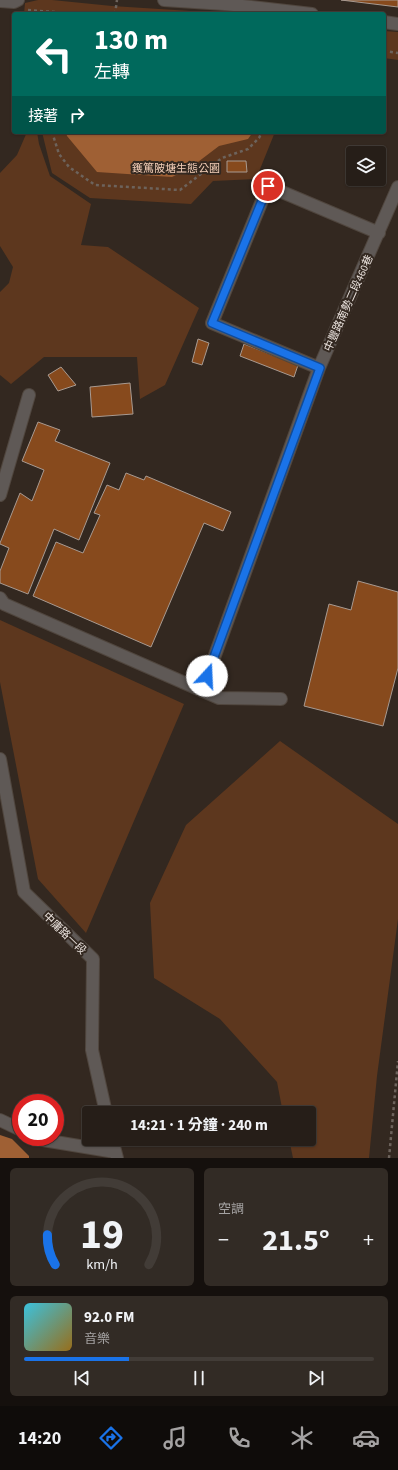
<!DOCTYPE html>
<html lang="zh-TW">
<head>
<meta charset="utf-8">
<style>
	:root { --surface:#261e18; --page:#322b25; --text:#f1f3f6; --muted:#a4a2a2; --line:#423c37; --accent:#1a73e8 }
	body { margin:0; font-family:"Source Sans 3","Noto Sans TC",sans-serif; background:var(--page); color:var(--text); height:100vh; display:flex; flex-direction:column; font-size:15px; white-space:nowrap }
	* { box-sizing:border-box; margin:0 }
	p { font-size:13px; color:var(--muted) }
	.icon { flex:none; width:22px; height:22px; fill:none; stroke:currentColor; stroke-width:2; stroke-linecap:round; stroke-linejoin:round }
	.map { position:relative; height:1158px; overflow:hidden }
	.sheet { display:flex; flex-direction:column; gap:10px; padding:10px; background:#15100d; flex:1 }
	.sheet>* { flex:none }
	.banner { position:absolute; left:12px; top:12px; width:374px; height:122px; border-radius:4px; box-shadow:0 1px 3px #0004,0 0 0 1px var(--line); background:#00695c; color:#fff; overflow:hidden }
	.controls { position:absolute; left:346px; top:146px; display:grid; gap:8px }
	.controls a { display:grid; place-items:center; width:40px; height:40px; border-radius:4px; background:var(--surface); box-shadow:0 1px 3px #0004,0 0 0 1px var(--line); font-size:20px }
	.speed { position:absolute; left:12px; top:1094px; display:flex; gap:8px; font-size:20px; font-weight:700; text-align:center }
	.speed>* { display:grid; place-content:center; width:52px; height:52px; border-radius:50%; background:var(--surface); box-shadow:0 1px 3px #0004,0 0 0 1px var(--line); line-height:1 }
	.speed .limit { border:6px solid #d22; background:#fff; color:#111 }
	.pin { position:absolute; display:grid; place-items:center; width:34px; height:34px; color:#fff; margin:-17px; border:2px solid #fff; border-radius:50%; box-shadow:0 1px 4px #0007 }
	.me { position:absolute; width:44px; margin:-22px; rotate:20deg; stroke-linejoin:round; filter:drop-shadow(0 0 3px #0008) }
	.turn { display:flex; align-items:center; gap:14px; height:84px; padding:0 16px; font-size:18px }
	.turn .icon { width:52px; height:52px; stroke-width:2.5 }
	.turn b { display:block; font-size:28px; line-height:34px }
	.then { display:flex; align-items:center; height:38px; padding:0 16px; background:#0003; gap:8px; font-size:15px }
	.big { font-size:30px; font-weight:700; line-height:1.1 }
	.sheet .card { flex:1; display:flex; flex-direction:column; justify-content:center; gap:6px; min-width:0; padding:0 14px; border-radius:6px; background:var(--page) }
	.sheet .dial { align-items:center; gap:0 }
	.dial svg { height:104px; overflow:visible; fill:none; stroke:var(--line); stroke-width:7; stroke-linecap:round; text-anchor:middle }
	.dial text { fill:var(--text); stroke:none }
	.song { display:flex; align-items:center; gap:12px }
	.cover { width:48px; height:48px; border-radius:6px; background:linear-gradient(135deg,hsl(190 70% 55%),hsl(40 70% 35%)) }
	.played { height:4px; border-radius:2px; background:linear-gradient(90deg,var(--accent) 30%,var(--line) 30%) }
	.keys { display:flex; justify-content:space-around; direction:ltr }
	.heat { display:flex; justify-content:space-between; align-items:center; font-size:22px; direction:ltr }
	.sheet .tiles { flex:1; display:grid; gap:10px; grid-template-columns:1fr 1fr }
	.card:last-child { grid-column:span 2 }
	.trip { position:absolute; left:82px; top:1106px; width:234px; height:40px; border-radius:4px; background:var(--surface); box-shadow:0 1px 3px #0004,0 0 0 1px var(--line); font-weight:700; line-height:40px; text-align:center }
	.dock { display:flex; height:64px; justify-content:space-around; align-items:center; background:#0f0c0a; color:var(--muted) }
	.dock .icon { width:28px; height:28px }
	.dock .on { color:var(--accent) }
	.dock b { font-size:18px; color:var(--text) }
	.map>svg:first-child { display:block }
	.green { fill:#5d371e }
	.water { fill:#9f6034 }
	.building { fill:#874a1d; stroke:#a89a91 }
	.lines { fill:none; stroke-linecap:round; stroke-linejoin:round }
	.minor-casing { stroke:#50463e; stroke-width:14 }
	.path { stroke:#6d635c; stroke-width:2.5; stroke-dasharray:3 3; stroke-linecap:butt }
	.minor { stroke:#5f5956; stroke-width:12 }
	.route-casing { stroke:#114b97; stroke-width:10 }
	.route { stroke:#1a73e8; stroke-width:7 }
	.labels { text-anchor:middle; stroke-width:4; stroke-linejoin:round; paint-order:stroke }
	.park-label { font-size:11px; fill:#f5d0b9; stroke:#332820 }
	.street-label { font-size:11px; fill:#ebe3de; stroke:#332820 }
</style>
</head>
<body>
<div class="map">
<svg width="398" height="1158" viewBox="0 0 398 1158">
	<rect width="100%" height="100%" fill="#332820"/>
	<path class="green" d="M 38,0 L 52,0 L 112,6 L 238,14 L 24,14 L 25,3 Z
		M 384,31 L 398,32 L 398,60 L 384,58 Z
		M 27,132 L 37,132 L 39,144 L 50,176 L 91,204 L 81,245 L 108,247 L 199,308 L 165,385 L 140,399 L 137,357 L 44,357 L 11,384 L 0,375 L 0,292 L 9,283 L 13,267 L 0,246 L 0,173 L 17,155 Z
		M 42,132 L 275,132 L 256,179 L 213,181 L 191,204 L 90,198 L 52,173 Z
		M 0,620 L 184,704 L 86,933 L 38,879 L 0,682 Z
		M 280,741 L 398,824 L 398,919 L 377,1076 L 369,1158 L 293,1158 L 289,1139 L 309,1139 L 309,1113 L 283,1113 L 277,1082 L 220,1019 L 154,978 L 150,903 L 186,825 Z"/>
	<path class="water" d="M 66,132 L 253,132 L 248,139 L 219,146 L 190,168 L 172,177 L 97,172 L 67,136 Z
		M 0,1135 L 12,1139 L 29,1156 L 29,1158 L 0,1158 Z"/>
	<path class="building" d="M 341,0 L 398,0 L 398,7 Z
		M 227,161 L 246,161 L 247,172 L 227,172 Z
		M 198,339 L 209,343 L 202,365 L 192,362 Z
		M 244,344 L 298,365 L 294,377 L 240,356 Z
		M 61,367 L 76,385 L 58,391 L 48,375 Z
		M 130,383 L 133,414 L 92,417 L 90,387 Z
		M 38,422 L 60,430 L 55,441 L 110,463 L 79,540 L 54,529 L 28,594 L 0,583 L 0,571 L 9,548 L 0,544 L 0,543 L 20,493 L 32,501 L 44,470 L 22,461 Z
		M 126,473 L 144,480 L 146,476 L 231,512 L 223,531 L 204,523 L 151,647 L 33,596 L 56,542 L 83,553 L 100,515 L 94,513 L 107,485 L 119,490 Z
		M 358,581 L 398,592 L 398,668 L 383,726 L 304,706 L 329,604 L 351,610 Z"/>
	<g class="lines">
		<defs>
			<path id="minor" d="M 164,0 L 225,4 L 312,14
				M 0,1 L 14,2 L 18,0
				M 384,22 L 398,24
				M 319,368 L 212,323 L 268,186 L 379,233
				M 0,495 L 29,395
				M 0,598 L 4,604 L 219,698 L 281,699
				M 202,691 L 319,368 L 398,187
				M 0,759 L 24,892 L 93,959 L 92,1050 L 106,1113
				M 0,1120 L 21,1130
				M 36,1137 L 43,1140 L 115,1152
				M 112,1139 L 117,1158"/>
		</defs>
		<use href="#minor" class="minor-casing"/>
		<path class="path" d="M 28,10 L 80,14
			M 115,14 L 117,0
			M 384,51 L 398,53
			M 52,132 L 59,154 L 69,167 L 95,185 L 180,190 L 222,158 L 248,149 L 259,138 L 262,132
			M 389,1158 L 398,1061"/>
		<use href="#minor" class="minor"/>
	</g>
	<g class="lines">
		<defs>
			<path id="route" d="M 207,676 L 320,368 L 212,323 L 268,186"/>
		</defs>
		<use href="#route" class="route-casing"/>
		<use href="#route" class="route"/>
	</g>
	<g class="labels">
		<g class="park-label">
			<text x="176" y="172">鑊篤陂塘生態公園</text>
		</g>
		<g class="street-label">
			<text transform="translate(348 303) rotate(-66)" y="4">中豐路南勢二段460巷</text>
			<text transform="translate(65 933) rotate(44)" y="4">中庸路一段</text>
		</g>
	</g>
</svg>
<div class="controls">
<a><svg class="icon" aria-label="layers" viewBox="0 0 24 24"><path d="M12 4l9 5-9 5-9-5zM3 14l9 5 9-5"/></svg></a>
</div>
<div class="speed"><div class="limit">20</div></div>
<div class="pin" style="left:268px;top:186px;background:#d93025"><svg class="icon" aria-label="arrive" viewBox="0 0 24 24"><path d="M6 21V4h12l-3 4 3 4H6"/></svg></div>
<svg class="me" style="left:207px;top:676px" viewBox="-20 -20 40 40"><circle r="19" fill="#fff"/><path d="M0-13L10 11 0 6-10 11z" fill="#1a73e8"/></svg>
<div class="trip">14:21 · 1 分鐘 · 240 m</div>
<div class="banner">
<div class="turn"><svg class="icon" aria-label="left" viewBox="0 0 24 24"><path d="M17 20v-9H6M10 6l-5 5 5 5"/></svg><div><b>130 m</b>左轉</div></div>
<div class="then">接著<svg class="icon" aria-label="right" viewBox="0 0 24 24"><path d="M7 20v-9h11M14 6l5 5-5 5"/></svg></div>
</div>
</div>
<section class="sheet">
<div class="tiles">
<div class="card dial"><svg viewBox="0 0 100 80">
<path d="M14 69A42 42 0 1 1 86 69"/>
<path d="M14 69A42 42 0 0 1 8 46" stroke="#1a73e8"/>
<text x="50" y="56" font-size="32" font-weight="700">19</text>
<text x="50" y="72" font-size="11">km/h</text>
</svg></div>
<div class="card"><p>空調</p>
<div class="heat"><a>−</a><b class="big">21.5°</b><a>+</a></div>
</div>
<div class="card">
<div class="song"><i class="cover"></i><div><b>92.0 FM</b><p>音樂</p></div></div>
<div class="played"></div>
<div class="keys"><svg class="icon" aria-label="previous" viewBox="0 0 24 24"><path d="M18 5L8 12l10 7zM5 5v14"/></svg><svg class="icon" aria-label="pause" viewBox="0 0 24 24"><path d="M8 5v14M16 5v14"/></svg><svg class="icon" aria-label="next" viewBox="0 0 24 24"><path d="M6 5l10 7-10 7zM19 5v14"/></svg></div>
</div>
</div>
</section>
<nav class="dock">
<b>14:20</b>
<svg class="icon on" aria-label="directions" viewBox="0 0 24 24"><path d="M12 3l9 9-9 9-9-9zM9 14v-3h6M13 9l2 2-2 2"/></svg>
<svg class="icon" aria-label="music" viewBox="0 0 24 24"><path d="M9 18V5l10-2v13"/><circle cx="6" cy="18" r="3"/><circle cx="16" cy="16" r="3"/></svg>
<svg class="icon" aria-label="phone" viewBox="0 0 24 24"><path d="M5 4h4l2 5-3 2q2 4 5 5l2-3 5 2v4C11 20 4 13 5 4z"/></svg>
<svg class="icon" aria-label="climate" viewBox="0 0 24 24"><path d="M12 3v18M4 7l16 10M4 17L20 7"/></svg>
<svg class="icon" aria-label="car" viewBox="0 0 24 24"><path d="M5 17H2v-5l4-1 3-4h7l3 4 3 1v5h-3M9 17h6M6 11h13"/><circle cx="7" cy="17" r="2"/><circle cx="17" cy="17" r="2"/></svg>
</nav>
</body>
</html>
